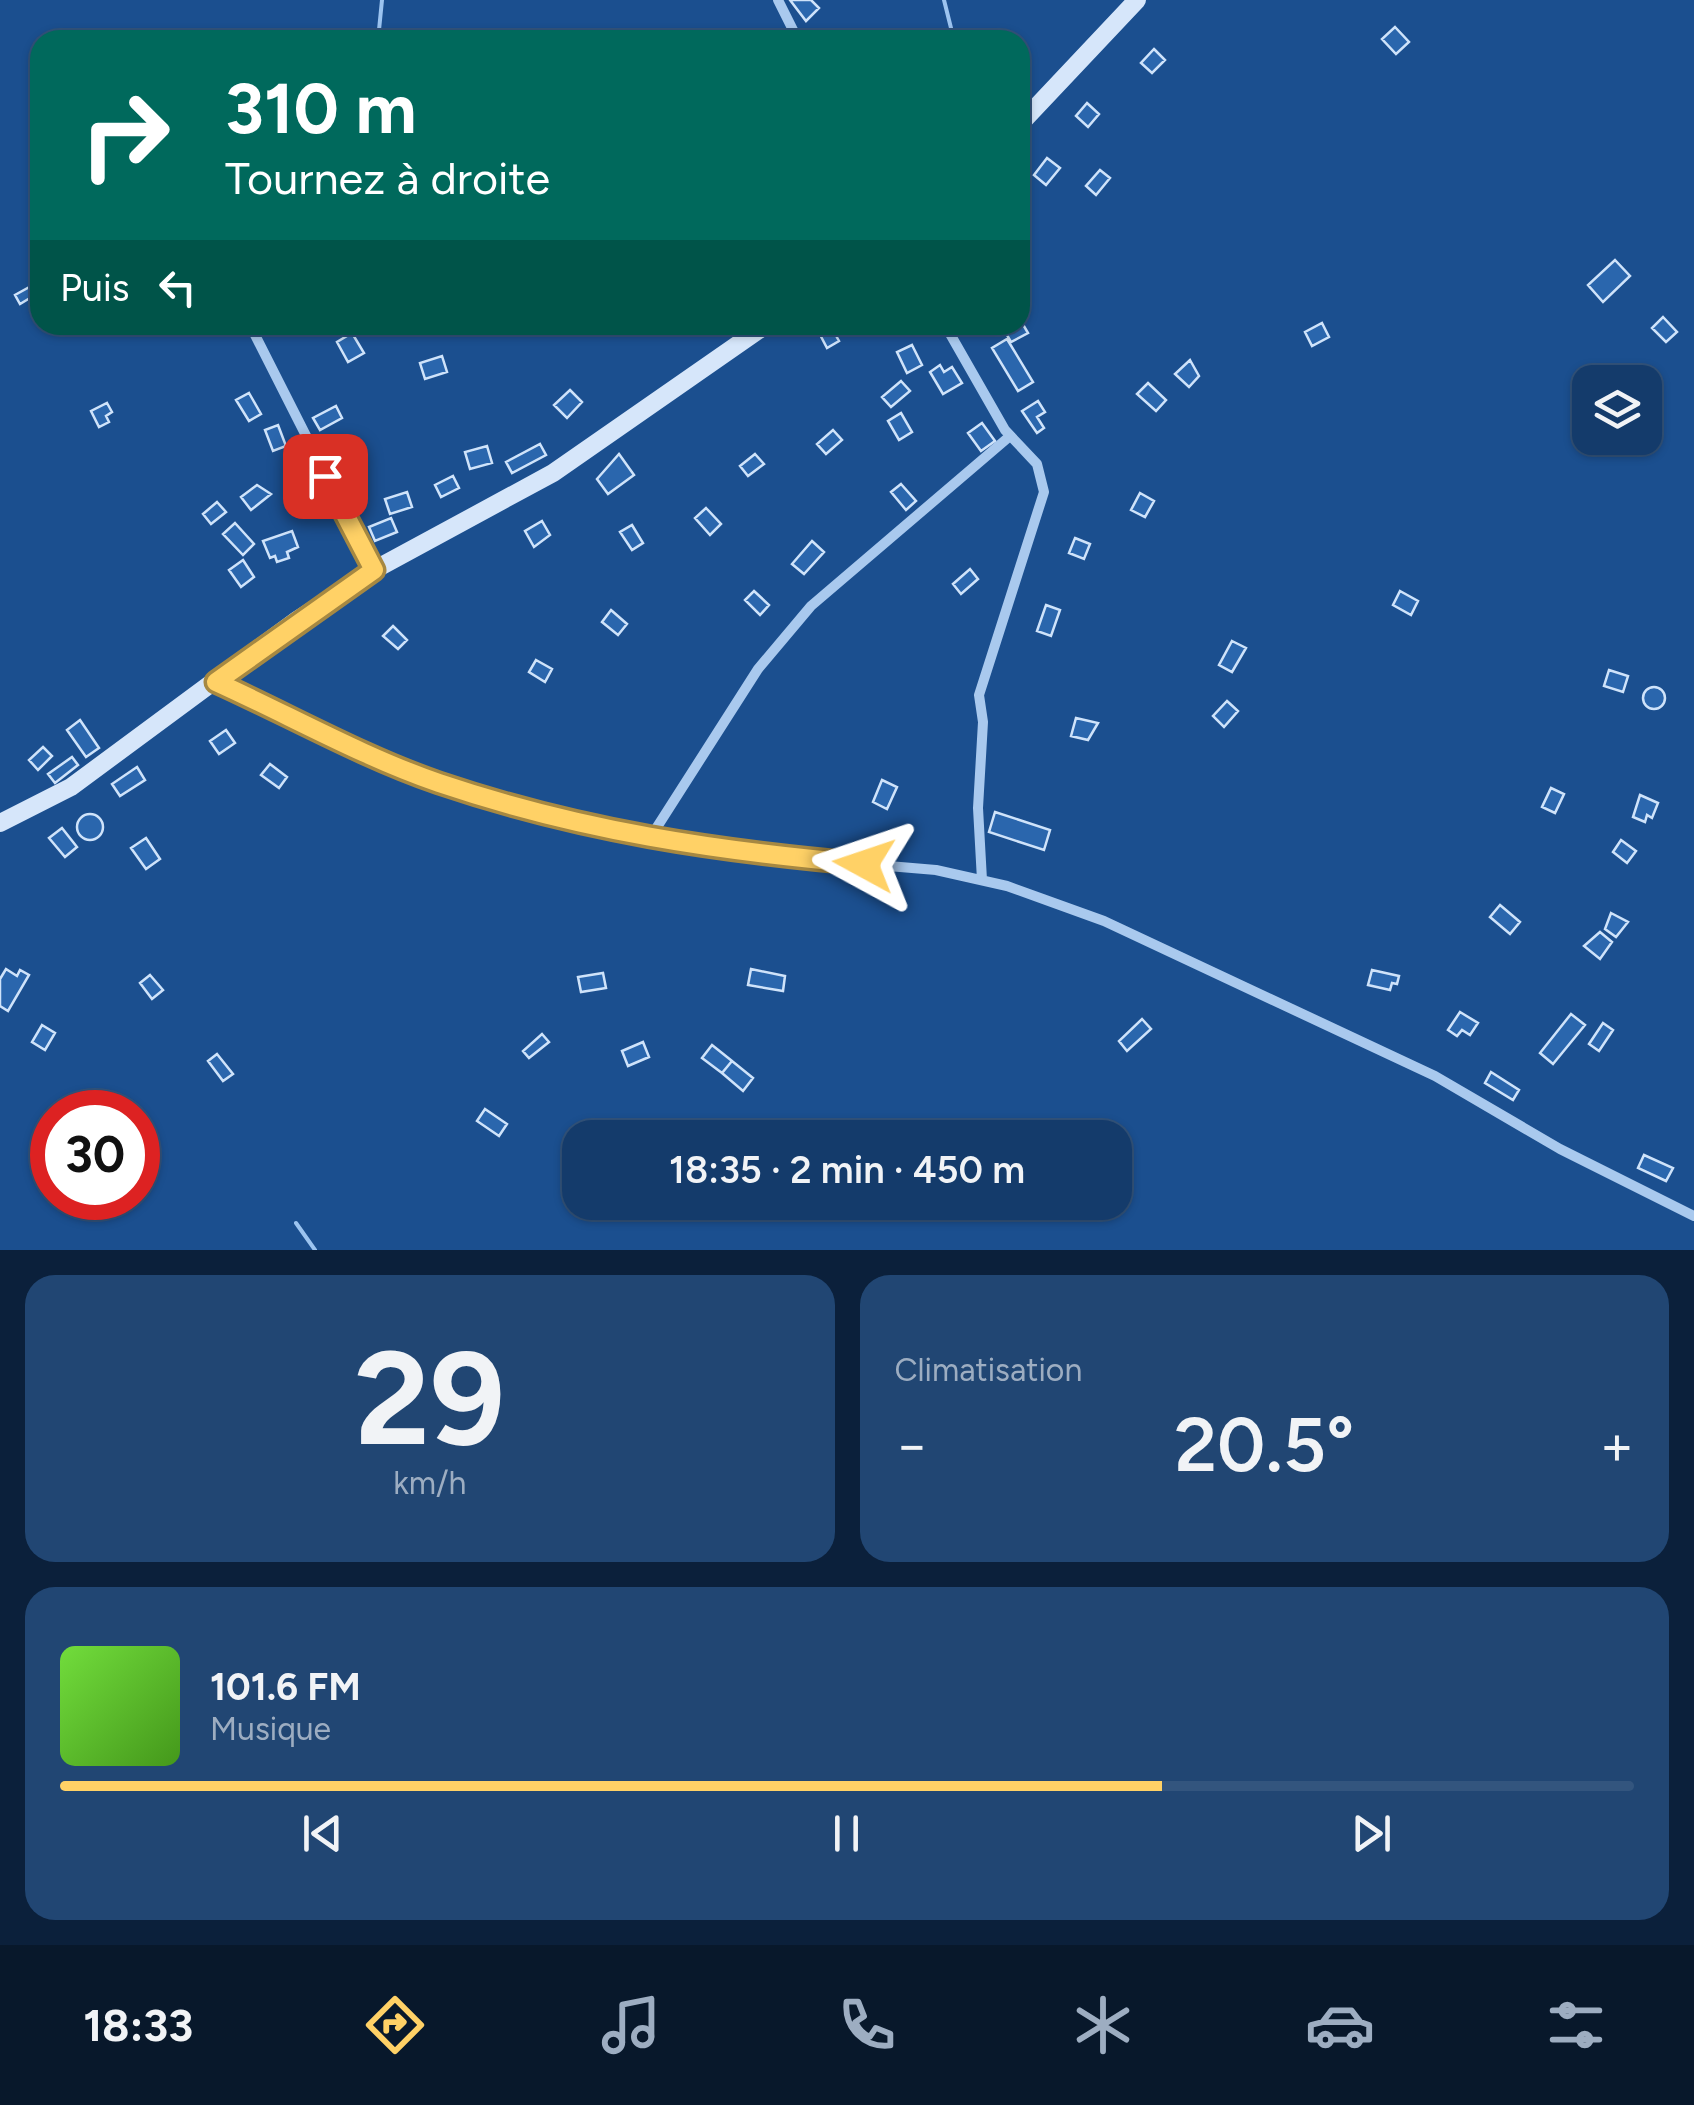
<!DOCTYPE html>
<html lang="fr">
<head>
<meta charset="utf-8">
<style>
	:root { --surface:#143b6b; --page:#214673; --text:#f1f3f6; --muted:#9dadc1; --line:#33557e; --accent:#ffd166 }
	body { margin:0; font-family:Figtree,sans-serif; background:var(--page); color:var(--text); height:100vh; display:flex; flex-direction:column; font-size:38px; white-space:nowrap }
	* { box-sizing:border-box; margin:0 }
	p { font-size:32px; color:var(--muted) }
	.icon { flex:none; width:55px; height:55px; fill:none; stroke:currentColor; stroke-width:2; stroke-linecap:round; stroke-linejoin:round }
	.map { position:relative; height:1250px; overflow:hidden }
	.panel { display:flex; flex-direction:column; gap:25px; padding:25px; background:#0b203b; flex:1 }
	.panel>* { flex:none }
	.hud { position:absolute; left:30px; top:30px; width:1000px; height:305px; border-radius:30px; box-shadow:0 2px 8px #0004,0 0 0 2px var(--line); background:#00695c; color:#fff; overflow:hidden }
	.fabs { position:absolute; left:1572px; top:365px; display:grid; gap:20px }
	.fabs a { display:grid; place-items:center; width:90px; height:90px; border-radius:20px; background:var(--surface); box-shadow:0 2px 8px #0004,0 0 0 2px var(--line); font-size:50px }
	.speed { position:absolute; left:30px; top:1090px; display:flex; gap:20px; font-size:50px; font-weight:700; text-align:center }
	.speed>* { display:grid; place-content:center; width:130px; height:130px; border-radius:50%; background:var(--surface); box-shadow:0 2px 8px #0004,0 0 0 2px var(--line); line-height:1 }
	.speed .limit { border:15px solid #d22; background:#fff; color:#111 }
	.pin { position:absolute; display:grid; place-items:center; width:85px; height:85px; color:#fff; margin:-42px; border-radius:20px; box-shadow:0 5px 15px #0006 }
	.me { position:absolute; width:110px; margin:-55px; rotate:275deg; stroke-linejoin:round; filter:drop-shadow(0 0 8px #0008) }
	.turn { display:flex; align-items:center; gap:35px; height:210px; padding:0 30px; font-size:45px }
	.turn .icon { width:130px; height:130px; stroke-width:2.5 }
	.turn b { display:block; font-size:70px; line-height:85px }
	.then { display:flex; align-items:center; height:95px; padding:0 30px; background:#0003; gap:20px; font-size:38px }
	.big { font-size:75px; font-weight:600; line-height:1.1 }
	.panel .card { flex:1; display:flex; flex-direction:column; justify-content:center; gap:15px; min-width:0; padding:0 35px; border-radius:30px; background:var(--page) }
	.panel .dial { align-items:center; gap:0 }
	.dial b { font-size:130px; line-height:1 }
	.song { display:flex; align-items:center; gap:30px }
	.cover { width:120px; height:120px; border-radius:15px; background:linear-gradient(135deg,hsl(100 70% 55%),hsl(100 70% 35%)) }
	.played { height:10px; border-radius:5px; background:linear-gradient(90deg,var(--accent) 70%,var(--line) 70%) }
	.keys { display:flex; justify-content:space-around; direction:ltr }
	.heat { display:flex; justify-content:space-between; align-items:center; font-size:55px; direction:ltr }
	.panel .tiles { flex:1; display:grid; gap:25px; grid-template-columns:1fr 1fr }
	.card:last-child { grid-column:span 2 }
	.trip { position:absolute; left:562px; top:1120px; width:570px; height:100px; border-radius:30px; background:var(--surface); box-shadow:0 2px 8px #0004,0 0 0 2px var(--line); font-weight:600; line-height:100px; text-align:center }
	.menu { display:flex; height:160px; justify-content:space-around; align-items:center; background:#08182b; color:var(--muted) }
	.menu .icon { width:70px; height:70px }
	.menu .selected { color:var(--accent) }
	.menu b { font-size:45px; color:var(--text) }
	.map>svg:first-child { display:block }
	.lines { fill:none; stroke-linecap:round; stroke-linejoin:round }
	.stream { stroke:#9cc4f0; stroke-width:4 }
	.building { fill:#2a66ad; stroke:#cfe3fa; stroke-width:2.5 }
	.street { stroke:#a9c9ee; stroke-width:10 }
	.secondary { stroke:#d6e6fa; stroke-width:18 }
	.route-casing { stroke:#a68842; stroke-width:25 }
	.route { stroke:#ffd166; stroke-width:18 }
</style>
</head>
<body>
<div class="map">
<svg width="1694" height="1250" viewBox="0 0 1694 1250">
	<rect width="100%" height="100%" fill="#1b4f8f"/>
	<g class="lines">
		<path class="stream" d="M 944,0 L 954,40
			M 378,40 L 382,0
			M 296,1223 L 315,1250"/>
	</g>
	<path class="building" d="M 790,0 L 811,0 L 819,8 L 806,21 Z
		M 1395,27 L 1409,42 L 1396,54 L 1382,39 Z
		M 1154,49 L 1165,60 L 1152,73 L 1141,63 Z
		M 1087,103 L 1099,114 L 1088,127 L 1076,116 Z
		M 1047,158 L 1060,168 L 1046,185 L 1034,175 Z
		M 1100,170 L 1110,178 L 1096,195 L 1086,186 Z
		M 1615,260 L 1630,276 L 1603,302 L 1588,285 Z
		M 35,284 L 40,294 L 36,311 L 30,298 L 20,304 L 15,295 Z
		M 1663,317 L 1677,332 L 1666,342 L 1652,328 Z
		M 1021,321 L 1028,333 L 1011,342 L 1004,330 Z
		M 1322,323 L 1329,337 L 1312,346 L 1305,332 Z
		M 815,325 L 830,325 L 839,341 L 827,348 Z
		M 352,333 L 364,353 L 348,362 L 337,342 Z
		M 1007,339 L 1033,382 L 1018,391 L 992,348 Z
		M 912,345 L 922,365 L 907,373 L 897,352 Z
		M 442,356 L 447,372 L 425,379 L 420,363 Z
		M 1190,360 L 1199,376 L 1189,387 L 1175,374 Z
		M 940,365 L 944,372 L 952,367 L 962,383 L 943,394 L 930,372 Z
		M 901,381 L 910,391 L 891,407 L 882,397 Z
		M 1148,383 L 1166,400 L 1156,411 L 1137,394 Z
		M 570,390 L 582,402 L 567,418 L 554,405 Z
		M 249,393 L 261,414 L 249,421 L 236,400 Z
		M 1038,401 L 1045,412 L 1037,417 L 1044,428 L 1037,433 L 1022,411 Z
		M 107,403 L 112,412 L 106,416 L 109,422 L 99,427 L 91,411 Z
		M 336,406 L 342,418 L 320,430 L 313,418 Z
		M 901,413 L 912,432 L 899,440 L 888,421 Z
		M 982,423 L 995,441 L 981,451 L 968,433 Z
		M 278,425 L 286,446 L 273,451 L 265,430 Z
		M 833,430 L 842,440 L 826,454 L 817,444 Z
		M 540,444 L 546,455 L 512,473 L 506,462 Z
		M 487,446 L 492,463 L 470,469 L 465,452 Z
		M 619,454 L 634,475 L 608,494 L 597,479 Z
		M 755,454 L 764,464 L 748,476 L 740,466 Z
		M 453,476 L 459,488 L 441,497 L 435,485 Z
		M 901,484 L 916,501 L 906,510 L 891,492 Z
		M 257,485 L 271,494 L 251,510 L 241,497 Z
		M 407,492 L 412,507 L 390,514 L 385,499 Z
		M 1140,493 L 1154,501 L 1145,517 L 1131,510 Z
		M 217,502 L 226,512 L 211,524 L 203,514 Z
		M 706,508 L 721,524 L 710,535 L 695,518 Z
		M 391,518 L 397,532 L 375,541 L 369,527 Z
		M 542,521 L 550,535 L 534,547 L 525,531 Z
		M 235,523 L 254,544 L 243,555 L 223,534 Z
		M 632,525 L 643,543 L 632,550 L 620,532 Z
		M 292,531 L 298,547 L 287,552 L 289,558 L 277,562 L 275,556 L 270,558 L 263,541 Z
		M 1075,538 L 1090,544 L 1084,559 L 1069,553 Z
		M 812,541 L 824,552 L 804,574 L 792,564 Z
		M 243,560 L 254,577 L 241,587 L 229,570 Z
		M 970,569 L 978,579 L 961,594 L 953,584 Z
		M 754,591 L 769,605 L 760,615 L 745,600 Z
		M 1400,591 L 1418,601 L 1411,615 L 1393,605 Z
		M 1046,605 L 1060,610 L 1051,636 L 1037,631 Z
		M 611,610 L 627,624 L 618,635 L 602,622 Z
		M 393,626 L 407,640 L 398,649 L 383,636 Z
		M 1232,641 L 1246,648 L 1232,672 L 1219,665 Z
		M 536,660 L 552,669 L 545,682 L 529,672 Z
		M 1609,670 L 1628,676 L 1623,692 L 1604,686 Z
		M1643 698a11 11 0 1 1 22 0a11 11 0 1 1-22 0Z
		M 1227,701 L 1238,711 L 1224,727 L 1213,716 Z
		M 1076,718 L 1098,723 L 1088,740 L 1071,736 Z
		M 80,720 L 99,748 L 86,757 L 67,730 Z
		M 226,730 L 235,743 L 219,754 L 210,741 Z
		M 43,747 L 52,756 L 38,770 L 29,760 Z
		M 72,757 L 78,765 L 55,783 L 48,774 Z
		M 270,764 L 287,777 L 279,788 L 261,775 Z
		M 137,767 L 145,780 L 120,796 L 112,784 Z
		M 882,780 L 897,787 L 887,809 L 873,802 Z
		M 1551,788 L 1564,794 L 1555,813 L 1542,807 Z
		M 1640,795 L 1658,803 L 1652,818 L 1647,815 L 1645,822 L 1633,817 Z
		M 995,812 L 1050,830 L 1044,850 L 989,832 Z
		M77 827a13 13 0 1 1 26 0a13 13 0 1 1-26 0Z
		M 62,828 L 77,847 L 65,857 L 49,838 Z
		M 146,838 L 160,859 L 146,869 L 131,848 Z
		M 1621,840 L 1636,851 L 1627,863 L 1613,852 Z
		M 1500,905 L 1520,922 L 1510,934 L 1490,917 Z
		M 1611,913 L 1628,922 L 1616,937 L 1605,929 Z
		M 1600,932 L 1612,942 L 1600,959 L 1584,946 Z
		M 6,969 L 17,976 L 20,970 L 29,975 L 8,1011 L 0,1006 L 0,979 Z
		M 751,969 L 785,976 L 783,991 L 748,985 Z
		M 1372,970 L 1399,976 L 1397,984 L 1392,983 L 1390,990 L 1368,985 Z
		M 603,973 L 606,988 L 581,992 L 578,977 Z
		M 150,975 L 163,990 L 152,999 L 140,983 Z
		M 1460,1012 L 1478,1023 L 1470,1035 L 1462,1030 L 1457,1036 L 1448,1030 Z
		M 1571,1014 L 1585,1025 L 1553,1064 L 1540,1053 Z
		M 1142,1019 L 1151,1029 L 1127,1051 L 1119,1041 Z
		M 1603,1023 L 1613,1030 L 1599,1051 L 1589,1044 Z
		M 42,1025 L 55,1033 L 45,1050 L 32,1042 Z
		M 542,1034 L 549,1042 L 529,1058 L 523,1051 Z
		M 643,1042 L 649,1057 L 628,1066 L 622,1051 Z
		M 712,1045 L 732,1061 L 722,1073 L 702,1058 Z
		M 217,1054 L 233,1074 L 223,1081 L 208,1061 Z
		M 732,1061 L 753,1078 L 743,1091 L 722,1073 Z
		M 1491,1072 L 1519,1090 L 1513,1100 L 1485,1083 Z
		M 485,1109 L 507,1124 L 499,1136 L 477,1121 Z
		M 1644,1155 L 1673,1168 L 1666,1181 L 1638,1168 Z
		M 728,1202 L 751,1206 L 745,1219 L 725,1210 Z"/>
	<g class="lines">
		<path class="street" d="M 778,0 L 798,40
			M 250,325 L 374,570
			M 945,325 L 1005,430 L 1037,464 L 1044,492 L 979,695 L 983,722 L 978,808 L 982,880
			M 216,682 L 435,781 L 560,820 L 722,852 L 936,870 L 1007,886 L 1104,921 L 1435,1076 L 1560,1149 L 1694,1216
			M 650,838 L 758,669 L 811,606 L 1010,436"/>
		<path class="secondary" d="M 1020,124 L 1137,0
			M 0,823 L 71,787 L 297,620 L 374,570 L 553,473 L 766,325"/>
	</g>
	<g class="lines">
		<defs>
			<path id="route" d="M 325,476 L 374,570 L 216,682 C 289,715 363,757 439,783 C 581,831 716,851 864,864"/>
		</defs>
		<use href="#route" class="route-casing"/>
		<use href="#route" class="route"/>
	</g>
</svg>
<div class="fabs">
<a><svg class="icon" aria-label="layers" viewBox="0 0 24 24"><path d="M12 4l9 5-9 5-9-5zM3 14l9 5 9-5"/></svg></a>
</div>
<div class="speed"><div class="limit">30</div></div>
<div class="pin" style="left:325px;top:476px;background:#d93025"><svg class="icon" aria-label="arrive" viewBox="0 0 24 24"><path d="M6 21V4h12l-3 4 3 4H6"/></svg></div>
<svg class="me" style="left:864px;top:864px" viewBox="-20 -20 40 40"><path d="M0-17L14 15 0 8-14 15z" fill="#ffd166" stroke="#fff" stroke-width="4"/></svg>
<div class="trip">18:35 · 2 min · 450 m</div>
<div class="hud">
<div class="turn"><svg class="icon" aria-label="right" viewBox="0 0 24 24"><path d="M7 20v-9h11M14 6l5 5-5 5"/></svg><div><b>310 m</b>Tournez à droite</div></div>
<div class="then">Puis<svg class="icon" aria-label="left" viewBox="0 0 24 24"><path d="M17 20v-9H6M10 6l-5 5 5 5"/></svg></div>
</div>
</div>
<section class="panel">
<div class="tiles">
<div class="card dial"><b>29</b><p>km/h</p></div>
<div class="card"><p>Climatisation</p>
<div class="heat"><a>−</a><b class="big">20.5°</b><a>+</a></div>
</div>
<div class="card">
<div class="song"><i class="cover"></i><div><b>101.6 FM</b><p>Musique</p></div></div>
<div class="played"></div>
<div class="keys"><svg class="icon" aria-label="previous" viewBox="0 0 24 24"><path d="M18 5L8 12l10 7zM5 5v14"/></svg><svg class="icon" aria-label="pause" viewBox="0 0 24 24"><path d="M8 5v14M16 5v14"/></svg><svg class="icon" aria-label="next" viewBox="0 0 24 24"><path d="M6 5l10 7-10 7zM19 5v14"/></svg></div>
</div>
</div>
</section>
<nav class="menu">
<b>18:33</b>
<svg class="icon selected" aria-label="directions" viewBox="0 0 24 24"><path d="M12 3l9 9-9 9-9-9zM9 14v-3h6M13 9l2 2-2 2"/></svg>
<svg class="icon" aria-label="music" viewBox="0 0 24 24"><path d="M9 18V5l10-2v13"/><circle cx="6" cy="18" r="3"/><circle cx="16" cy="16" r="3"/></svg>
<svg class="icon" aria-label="phone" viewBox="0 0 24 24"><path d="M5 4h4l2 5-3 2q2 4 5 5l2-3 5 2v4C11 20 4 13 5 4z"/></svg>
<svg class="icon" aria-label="climate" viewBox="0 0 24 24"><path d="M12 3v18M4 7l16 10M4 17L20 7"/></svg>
<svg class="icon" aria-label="car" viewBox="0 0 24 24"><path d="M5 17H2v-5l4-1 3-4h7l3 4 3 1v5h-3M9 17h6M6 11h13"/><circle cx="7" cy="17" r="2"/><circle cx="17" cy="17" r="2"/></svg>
<svg class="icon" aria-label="filters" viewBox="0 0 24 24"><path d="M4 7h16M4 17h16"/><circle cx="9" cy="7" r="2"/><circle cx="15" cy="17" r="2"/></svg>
</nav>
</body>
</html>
